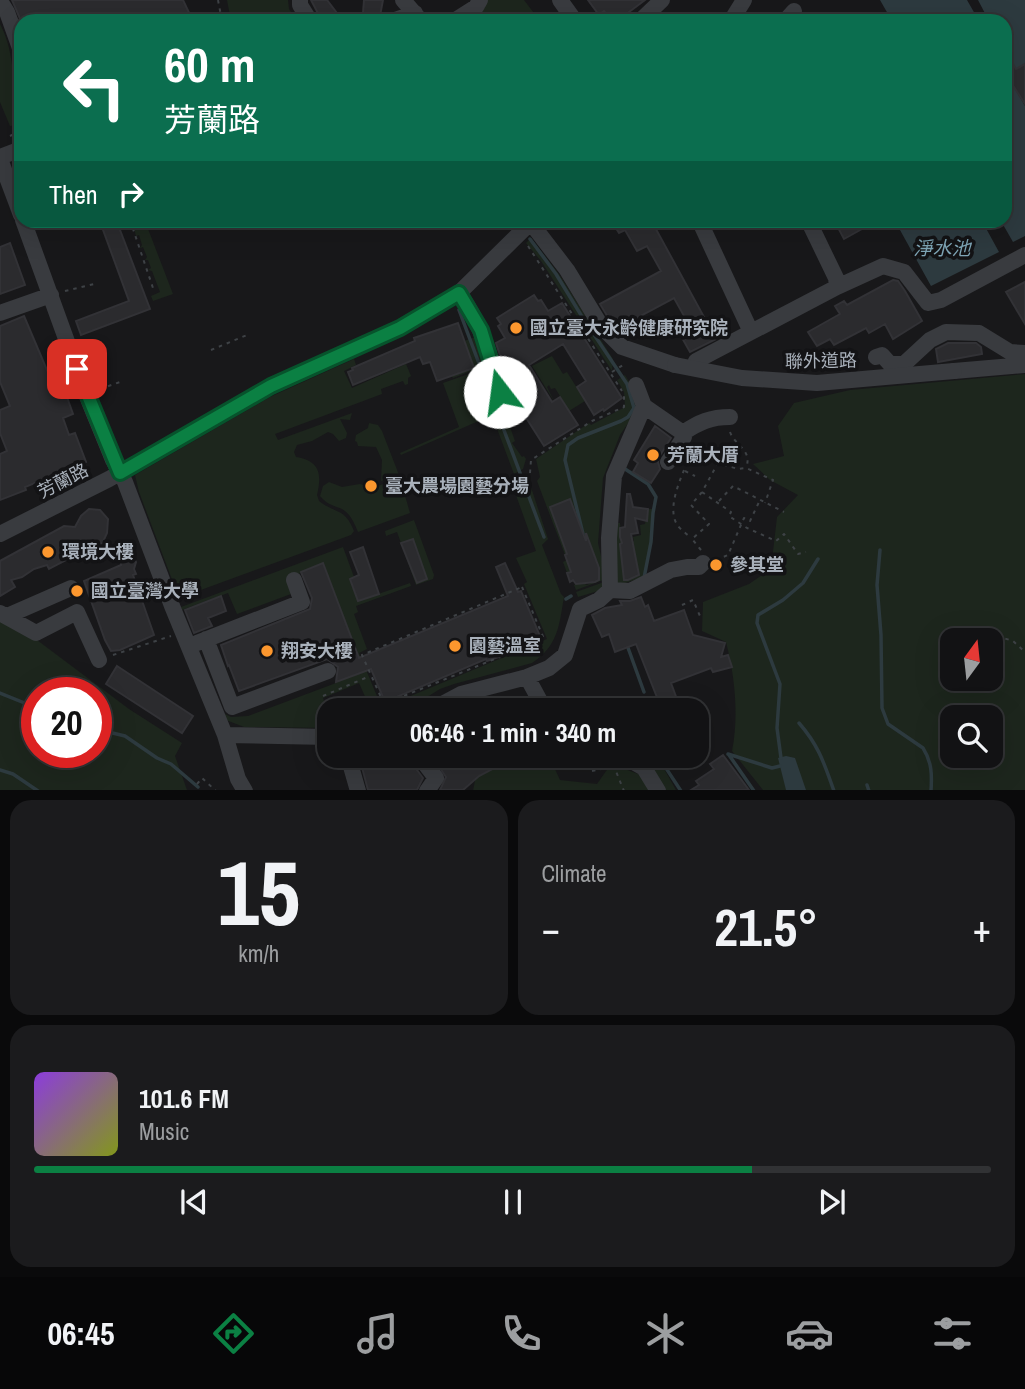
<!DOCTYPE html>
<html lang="en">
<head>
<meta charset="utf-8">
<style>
	:root { --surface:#121214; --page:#1b1b1d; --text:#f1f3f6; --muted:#9c9ea0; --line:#313234; --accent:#0b8043 }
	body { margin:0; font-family:"Archivo Narrow","Noto Sans TC",sans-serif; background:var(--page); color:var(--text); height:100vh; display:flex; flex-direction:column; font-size:26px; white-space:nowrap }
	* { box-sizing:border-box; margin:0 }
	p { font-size:23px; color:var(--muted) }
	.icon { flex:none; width:38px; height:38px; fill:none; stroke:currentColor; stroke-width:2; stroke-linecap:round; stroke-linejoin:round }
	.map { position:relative; height:790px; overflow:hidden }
	.panel { display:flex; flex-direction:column; gap:10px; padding:10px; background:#0a0a0b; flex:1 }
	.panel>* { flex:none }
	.guide { position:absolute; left:14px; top:14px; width:998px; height:214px; border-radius:21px; box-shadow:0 7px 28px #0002,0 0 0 2px var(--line); background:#0b6e4f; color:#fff; overflow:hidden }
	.needle { width:46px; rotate:15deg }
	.controls { position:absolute; left:940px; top:628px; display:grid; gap:14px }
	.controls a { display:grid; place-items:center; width:63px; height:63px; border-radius:14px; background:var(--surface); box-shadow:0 7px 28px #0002,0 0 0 2px var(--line); font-size:35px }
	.speed { position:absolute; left:21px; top:677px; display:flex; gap:14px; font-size:35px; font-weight:700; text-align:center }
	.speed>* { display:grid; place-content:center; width:91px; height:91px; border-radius:50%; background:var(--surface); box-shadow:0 7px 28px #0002,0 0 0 2px var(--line); line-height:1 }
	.speed .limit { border:10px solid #d22; background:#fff; color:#111 }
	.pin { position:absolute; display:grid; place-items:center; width:60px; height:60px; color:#fff; margin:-30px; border-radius:14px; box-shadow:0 4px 10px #0006 }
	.me { position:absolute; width:77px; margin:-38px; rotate:345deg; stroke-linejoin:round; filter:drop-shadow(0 0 5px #0008) }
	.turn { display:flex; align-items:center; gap:24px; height:147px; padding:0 35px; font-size:32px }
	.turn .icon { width:91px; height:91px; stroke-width:2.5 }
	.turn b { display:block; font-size:49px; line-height:60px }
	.then { display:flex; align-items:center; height:66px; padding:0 35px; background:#0003; gap:14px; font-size:26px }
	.big { font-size:52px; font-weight:700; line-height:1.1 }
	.panel .card { flex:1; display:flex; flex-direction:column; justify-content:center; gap:10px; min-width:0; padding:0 24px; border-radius:21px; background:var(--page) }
	.panel .dial { align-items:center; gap:0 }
	.dial b { font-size:91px; line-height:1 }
	.song { display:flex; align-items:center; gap:21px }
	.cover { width:84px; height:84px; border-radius:10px; background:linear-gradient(135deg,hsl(270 70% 55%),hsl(70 70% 35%)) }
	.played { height:7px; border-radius:4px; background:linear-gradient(90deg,var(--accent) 75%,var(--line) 75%) }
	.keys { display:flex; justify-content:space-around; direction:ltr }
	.heat { display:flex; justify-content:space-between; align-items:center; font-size:38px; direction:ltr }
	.panel .tiles { flex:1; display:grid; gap:10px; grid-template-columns:1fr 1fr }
	.card:last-child { grid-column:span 2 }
	.trip { position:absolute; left:317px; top:698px; width:392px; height:70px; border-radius:21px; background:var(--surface); box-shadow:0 7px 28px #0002,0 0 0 2px var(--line); font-weight:700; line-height:70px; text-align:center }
	.dock { display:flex; height:112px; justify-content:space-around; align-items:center; background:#070708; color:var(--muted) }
	.dock .icon { width:49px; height:49px }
	.dock .selected { color:var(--accent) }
	.dock b { font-size:32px; color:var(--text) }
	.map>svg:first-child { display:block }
	.green { fill:#1d261d; fill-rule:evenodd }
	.water { fill:#2d3a3f }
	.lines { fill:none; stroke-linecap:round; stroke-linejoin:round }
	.stream { stroke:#2d3a3f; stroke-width:3.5 }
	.building { fill:#2b2b2e; stroke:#323236; stroke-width:2 }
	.path { stroke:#3e4246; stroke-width:2; stroke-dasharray:3.5 5; stroke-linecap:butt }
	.minor { stroke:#393b3f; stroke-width:16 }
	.minor-bridge { stroke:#393b3f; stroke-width:16 }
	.route-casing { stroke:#07532c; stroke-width:18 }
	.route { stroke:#0b8043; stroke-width:12 }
	.poi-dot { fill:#fc972e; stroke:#131315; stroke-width:2.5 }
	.labels { text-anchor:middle; stroke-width:7; stroke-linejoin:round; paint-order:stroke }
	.poi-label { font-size:18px; font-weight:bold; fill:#a9b1bb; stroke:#131315; text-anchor:start }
	.street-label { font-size:18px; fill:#a9b1bb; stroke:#131315 }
	.water-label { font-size:19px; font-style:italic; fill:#7fa6b7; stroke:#131315 }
</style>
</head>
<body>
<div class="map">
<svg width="1025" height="791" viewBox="0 0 1025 791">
	<rect width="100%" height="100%" fill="#18181a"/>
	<path class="green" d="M 227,0 L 288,0 L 289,9 L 297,21 L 231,21 Z
		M 487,0 L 524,0 L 540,21 L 461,21 Z
		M 0,24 C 16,54 13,89 15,121 L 15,125 L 10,126 L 0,102 Z
		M 132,221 L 145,221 L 173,294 L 153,301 L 151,296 L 160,292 L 152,271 L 148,270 L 151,268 L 148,260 L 145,260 L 147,257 L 143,247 L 140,248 L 142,245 L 139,235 L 136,236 Z
		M 531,238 L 559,274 L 613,359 L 612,371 L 541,261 L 526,243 Z
		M 478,336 L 515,441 L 512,443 L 522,457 L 524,456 L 526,459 L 523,469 L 514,474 L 493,418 L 490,416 L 401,455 L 400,453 L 459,427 L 443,383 L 480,370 L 479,368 L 453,378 L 452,376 L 474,368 L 464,341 Z
		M 552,356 L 563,374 L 567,372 L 585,401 L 569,411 L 555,388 L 551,389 L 549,385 L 547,387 L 554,401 L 532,366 Z
		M 354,359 L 356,365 L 344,371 L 352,388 L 406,364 L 411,376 L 408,378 L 408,384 L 405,385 L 403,381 L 381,389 L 382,394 L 275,434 L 278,440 L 352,413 L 350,420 L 340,419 L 347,433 L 346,438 L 339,441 L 333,434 L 328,432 L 312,441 L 297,445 L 294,452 L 296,457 C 320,461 322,474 317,495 L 319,501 C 336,514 345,508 354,531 L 351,535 L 179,598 L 139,492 L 135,475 L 270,397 Z
		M 1025,374 L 1025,790 L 763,790 L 732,751 C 739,717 735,676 726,642 L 702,631 L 703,602 L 749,584 L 771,569 L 777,517 L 798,495 L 770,480 L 753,464 L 784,456 L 778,426 L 794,403 L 850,390 ZM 952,640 L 990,640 L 990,679 L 952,679 ZM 952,718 L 990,718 L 990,756 L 952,756 Z
		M 625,375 L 631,385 L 637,410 L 620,435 L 603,478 L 598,543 L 607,582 L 598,591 L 578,597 L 576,592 L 604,582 L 603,580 L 576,590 L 574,585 L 581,582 L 587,585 L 591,583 L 589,575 L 567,573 L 563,562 L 567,560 L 537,481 L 540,477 L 536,459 L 589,423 L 591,425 L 625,407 L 624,392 L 617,380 Z
		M 369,423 L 378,425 L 382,431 L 399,475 L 381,481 L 382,460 L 376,447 L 358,446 L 357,442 L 355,441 L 356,435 L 368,428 Z
		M 400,478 L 410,513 L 358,532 C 345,498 335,514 320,496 L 323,486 L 329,482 L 342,487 L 360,484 L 372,488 Z
		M 526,479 L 529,481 L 548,539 L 542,545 L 561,594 L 564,597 C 559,626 558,646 532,663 L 454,684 L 440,689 L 406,710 L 371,710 L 359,683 L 323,698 L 329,714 L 329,728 L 244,727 L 226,720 L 223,713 L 231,717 L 248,716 L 336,683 L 358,657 L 323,564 L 286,579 L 291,594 L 237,614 L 228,593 L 182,610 L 181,607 L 343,547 L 354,577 L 350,579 L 358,601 L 410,583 L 411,586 L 356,606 L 358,612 L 354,614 L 367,649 L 359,653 L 382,708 L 547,639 L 524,584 L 527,582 L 516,558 L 536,551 L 512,484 Z
		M 648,509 L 653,509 L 651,542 L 643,577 L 616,586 L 613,523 L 620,523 L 622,543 L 634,541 L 633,537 L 641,535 L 640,525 L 645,524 Z
		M 414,520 L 434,575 L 433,579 L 416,585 L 397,532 L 386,536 L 385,531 Z
		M 0,616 L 13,622 L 129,709 L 182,743 L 175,756 L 187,790 L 0,790 ZM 37,693 L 96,693 L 96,752 L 37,752 Z
		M 500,756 L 549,756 L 560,780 L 597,784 L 611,764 L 641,775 L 663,767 L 676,790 L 473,791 L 478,765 Z"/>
	<path class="water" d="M 880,0 L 967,0 L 979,21 L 892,21 Z
		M 978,0 L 1025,0 L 1025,64 L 1016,71 L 1005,49 L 1004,21 L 989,21 Z
		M 1014,87 L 1025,106 L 1025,236 L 1013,242 L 1001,221 L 1004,220 L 1005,92 Z
		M 895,221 L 982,221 L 999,252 L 931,286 Z
		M 786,756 L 795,758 L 806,790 L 786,790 L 778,758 Z"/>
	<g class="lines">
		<path class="stream" d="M 530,239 L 556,274 L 581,315 L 627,384 L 634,408 L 628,417 L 621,421 L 578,438 L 568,445 L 565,460 L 583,534
			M 459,310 L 544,537
			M 622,467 L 648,484 L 656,497 L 653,513 L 651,542 L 644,578
			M 880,550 L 877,585 L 881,635 L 882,708 L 888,724 L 923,748 C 932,762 932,775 931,791
			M 566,599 L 571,596
			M 627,645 L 644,692
			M 0,693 L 37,708
			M 799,723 C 819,746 824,763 834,791
			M 96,729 L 125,736 L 157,758 L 171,764 L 198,787
			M 728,754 L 772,768 L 780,766
			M 729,755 L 754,791
			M 658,756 L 681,791
			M 781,758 L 777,728 L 780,684 L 757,623 L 758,615 L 783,600 L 803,583 L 818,559
			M 0,770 L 13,774 L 38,791
			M 867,785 L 869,791"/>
	</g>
	<path class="building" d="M 12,0 L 183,0 L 193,21 L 21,21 Z
		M 311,0 L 327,0 L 343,21 L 322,21 Z
		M 364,0 L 383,0 L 379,21 L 352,21 L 363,13 Z
		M 588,0 L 645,0 L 617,21 L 612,21 L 604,11 L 599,15 Z
		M 1004,49 L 1016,69 L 1025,64 L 1025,104 L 1014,87 L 1004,92 L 1004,79 L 1009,76 L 1004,70 Z
		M 611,220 L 642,220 L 641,224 L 651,220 L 716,339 L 690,352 L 677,329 L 688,323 L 674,298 L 618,328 L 609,319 L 600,304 L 661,271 L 647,246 L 637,251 L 625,230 L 619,233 Z
		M 834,220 L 878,220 L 844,239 Z
		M 117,222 L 150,309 L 81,335 L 76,321 L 129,301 L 102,227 Z
		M 10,243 L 25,285 L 0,294 L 0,247 Z
		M 893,280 L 898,281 L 905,291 L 922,321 L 893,339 L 885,324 L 869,333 L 866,328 L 834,345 L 830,339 L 817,346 L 808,332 L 840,314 L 835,306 L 844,301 L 847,305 Z
		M 1025,282 L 1025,324 L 1006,292 Z
		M 534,295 L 538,301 L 541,300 L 548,311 L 562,303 L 622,398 L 604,411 L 603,409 L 594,415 L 577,387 L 586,381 L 563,344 L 529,365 L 552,402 L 560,397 L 578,425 L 544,446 L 518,405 L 524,401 L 505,371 L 496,343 L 505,338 L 498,326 L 501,324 L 497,318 Z
		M 24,316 L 55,389 L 63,386 L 73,414 L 63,418 L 69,435 L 75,433 L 86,462 L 25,487 L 26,490 L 0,500 L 0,454 L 7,451 L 0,433 L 0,410 L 10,406 L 0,382 L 0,326 Z
		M 458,323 L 474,368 L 437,381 L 430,362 L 423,364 L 420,357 L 353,385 L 348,372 L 353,370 L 352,368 L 415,341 L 414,338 Z
		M 948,343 L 976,343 L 981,347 L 982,354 L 938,362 L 936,349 Z
		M 655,426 L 671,438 L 659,457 L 658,462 L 660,469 L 651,483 L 633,472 L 638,463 L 634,460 Z
		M 627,494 L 630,494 L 633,507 L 648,509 L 647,521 L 635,518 L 638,533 L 631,534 L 639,575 L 628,580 L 624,580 L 620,544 L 622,543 L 620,537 L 620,528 L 625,527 Z
		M 570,499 L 586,541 L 586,533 L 599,568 L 599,580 L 595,582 L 576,584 L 573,580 L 570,582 L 567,573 L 571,572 L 565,555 L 567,554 L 550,507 Z
		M 89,509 L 100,510 L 108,519 L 107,533 L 102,544 L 92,550 L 85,550 L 49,569 L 47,565 L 34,569 L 22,577 L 11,580 L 15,587 L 0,596 L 0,561 L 64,526 L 75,527 L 81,516 Z
		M 413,539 L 427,579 L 417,583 L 401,543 Z
		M 363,547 L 379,594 L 358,601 L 350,579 L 359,575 L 350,552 Z
		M 126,555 L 133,556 L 136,562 L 134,569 L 136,574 L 133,575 L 154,635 L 120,650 L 111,651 L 105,640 L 84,581 L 121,565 L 121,560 Z
		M 323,563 L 359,658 L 508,596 L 496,567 L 505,563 L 518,592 L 521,591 L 540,636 L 535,639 L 536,641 L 504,655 L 487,661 L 486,659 L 385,702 L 371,669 L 336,682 L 338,667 L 327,659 L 239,691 L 229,665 L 228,666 L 221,645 L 310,609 L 312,598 L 301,572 Z
		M 221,596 L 226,611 L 208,618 L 212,626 L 194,633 L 185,610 Z
		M 641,597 L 645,607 L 648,605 L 654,621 L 684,610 L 693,635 L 725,643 L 721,657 L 728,655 L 732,667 L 713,672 L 711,668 L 671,683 L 681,710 L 662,710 L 636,644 L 615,652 L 609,634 L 602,637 L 592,615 L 605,608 L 622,605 L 620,601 L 630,601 Z
		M 117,666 L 193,716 L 182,733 L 106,684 Z
		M 723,755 L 749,790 L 691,790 L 699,785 L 696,781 L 714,769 L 710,764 Z
		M 359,756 L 409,756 L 411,762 L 423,778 L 417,790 L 368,790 Z
		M 432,756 L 499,756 L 504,763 L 479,776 L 463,790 L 440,790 L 446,777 Z"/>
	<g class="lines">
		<path class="path" d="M 218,0 L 222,21
			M 10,136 L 16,133 L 13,64
			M 130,220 L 154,291
			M 163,221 L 164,220
			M 42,227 L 46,220
			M 528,246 L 622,391
			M 65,291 L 98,283
			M 211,350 L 247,335
			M 612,372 L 623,365
			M 100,389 L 120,382
			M 730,432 C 735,446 753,450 746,468
			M 684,470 C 678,485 667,511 678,526 C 681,530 687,534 691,538
			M 685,471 L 695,476
			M 530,473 L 531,460 L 592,421 L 624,407 L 624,396
			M 702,492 L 731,512 L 729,516 L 747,528 L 776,541 L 784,534 L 798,554 L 806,552
			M 719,501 L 733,486 L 784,512
			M 701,550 L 692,539 L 709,524 L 691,505 L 702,492 L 718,463 L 738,469 L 746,468 L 773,480 L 765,503
			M 716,560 L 728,555 L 744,518 L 750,521 L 760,500
			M 522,587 L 544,639 L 384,704 L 362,655 Z
			M 682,605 L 693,600 L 700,616
			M 981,631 L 1013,641 L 1025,652
			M 113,655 L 171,636
			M 323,696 L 370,676
			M 611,767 L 615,769 L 624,791
			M 592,771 L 610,767 L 611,763
			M 197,784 L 202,778 L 216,791"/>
		<path class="minor" d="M 300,0 L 300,5 L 310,21
			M 403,0 L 421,21
			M 560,0 L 575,21
			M 0,1 L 7,12 L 21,51
			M 392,21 L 415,13
			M 454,21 L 476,7 L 480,0
			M 640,21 L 662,0
			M 731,21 L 744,0
			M 785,21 L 794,11
			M 0,157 L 21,149
			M 0,159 L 21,215
			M 23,220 L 86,394 L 113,460 L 125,482 L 172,606 L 225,735 L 238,779 L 245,791
			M 699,220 L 751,332
			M 808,220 L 836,278 L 837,287
			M 531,223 L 567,270 L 601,326 L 622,347 L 675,365
			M 459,293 C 481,324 491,356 500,392
			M 0,313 L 51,295
			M 876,357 L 882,355 L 890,364 L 904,364 L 930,340 L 946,332 L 979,333 L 1010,352 L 1025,353
			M 696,361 L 837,287 L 883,266 L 904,272 L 928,303 L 941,300 L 1025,255
			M 954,371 L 1025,365
			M 636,385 L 644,406 L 683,433 L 684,437 L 668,462
			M 683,433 C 699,422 711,417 730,417
			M 0,534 L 109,479 L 271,386 L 400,328 L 459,293 L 533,220
			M 610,590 L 630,591 L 671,570 L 687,567 L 699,567 L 703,563
			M 0,613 L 36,633 L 77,612 L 99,660
			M 7,616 L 71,588
			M 206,639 L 232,707 L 328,671
			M 197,643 L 302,602 L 294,580
			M 527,677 L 540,701 L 542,710
			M 431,710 L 461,694 L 527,677 L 549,668 L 565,655 L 580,609 L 599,600 L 610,590 L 609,538 L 614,476 L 644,406
			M 225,735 L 329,737
			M 348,756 L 358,791
			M 419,756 L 436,778 L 427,791
			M 623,756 L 644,768 L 658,791"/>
		<path class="minor-bridge" d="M 675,365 L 742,378 L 817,383 L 954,371"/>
	</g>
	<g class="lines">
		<defs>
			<path id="route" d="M 77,369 L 120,473 L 271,386 L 400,328 L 459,293 L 481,330 L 500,392"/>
		</defs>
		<use href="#route" class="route-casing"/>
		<use href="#route" class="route"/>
	</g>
	<g class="poi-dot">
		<circle cx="516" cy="328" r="7"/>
		<circle cx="653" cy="455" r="7"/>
		<circle cx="371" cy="486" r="7"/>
		<circle cx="48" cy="552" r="7"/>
		<circle cx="716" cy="565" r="7"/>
		<circle cx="77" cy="591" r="7"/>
		<circle cx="455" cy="646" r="7"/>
		<circle cx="267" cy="651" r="7"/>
	</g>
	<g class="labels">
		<g class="poi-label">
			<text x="530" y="334">國立臺大永齡健康研究院</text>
			<text x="667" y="461">芳蘭大厝</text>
			<text x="385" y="492">臺大農場園藝分場</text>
			<text x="62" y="558">環境大樓</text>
			<text x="730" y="571">參其堂</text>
			<text x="91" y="597">國立臺灣大學</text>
			<text x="469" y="652">園藝溫室</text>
			<text x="281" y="657">翔安大樓</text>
		</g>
		<g class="street-label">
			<text transform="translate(821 361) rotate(-1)" y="6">聯外道路</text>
			<text transform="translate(63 481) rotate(-27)" y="6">芳蘭路</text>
		</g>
		<g class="water-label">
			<text x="942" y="255">淨水池</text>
		</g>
	</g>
</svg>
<div class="controls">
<a><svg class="needle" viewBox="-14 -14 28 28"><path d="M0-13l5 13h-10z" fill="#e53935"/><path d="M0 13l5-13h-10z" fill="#9c9ea0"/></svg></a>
<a><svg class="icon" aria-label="search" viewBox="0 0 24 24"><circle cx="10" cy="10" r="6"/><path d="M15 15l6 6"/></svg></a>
</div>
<div class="speed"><div class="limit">20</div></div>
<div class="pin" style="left:77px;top:369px;background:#d93025"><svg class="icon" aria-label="arrive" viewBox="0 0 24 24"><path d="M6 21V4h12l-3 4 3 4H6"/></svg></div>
<svg class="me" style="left:500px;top:392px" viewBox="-20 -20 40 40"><circle r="19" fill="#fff"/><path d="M0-13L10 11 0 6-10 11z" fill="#0b8043"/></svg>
<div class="trip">06:46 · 1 min · 340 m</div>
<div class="guide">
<div class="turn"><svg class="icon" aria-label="left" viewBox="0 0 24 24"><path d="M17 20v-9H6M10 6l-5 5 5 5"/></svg><div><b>60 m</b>芳蘭路</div></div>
<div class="then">Then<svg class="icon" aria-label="right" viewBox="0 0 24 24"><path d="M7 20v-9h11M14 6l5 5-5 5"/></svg></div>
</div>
</div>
<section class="panel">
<div class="tiles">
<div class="card dial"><b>15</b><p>km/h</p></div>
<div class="card"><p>Climate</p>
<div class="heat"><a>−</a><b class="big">21.5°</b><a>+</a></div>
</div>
<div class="card">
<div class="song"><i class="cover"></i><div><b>101.6 FM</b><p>Music</p></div></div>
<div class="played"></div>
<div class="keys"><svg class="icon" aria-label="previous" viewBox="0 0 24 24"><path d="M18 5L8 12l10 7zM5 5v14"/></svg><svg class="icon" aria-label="pause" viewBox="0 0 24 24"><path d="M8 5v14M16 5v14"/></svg><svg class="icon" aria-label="next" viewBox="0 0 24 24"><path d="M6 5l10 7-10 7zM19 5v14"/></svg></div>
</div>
</div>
</section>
<nav class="dock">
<b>06:45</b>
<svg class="icon selected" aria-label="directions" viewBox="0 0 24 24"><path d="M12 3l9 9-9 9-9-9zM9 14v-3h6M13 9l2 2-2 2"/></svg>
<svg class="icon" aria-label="music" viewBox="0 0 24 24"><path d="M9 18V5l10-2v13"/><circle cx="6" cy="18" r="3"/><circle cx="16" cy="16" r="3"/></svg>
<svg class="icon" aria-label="phone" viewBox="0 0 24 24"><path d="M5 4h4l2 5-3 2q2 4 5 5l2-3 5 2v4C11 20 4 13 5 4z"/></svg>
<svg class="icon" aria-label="climate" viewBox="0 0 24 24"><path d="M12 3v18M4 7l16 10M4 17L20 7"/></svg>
<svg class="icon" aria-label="car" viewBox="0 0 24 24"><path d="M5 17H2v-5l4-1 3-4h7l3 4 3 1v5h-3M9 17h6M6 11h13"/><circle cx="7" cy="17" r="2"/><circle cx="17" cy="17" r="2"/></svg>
<svg class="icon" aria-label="filters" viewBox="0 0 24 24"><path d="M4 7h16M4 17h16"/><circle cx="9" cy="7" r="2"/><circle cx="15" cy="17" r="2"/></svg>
</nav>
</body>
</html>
